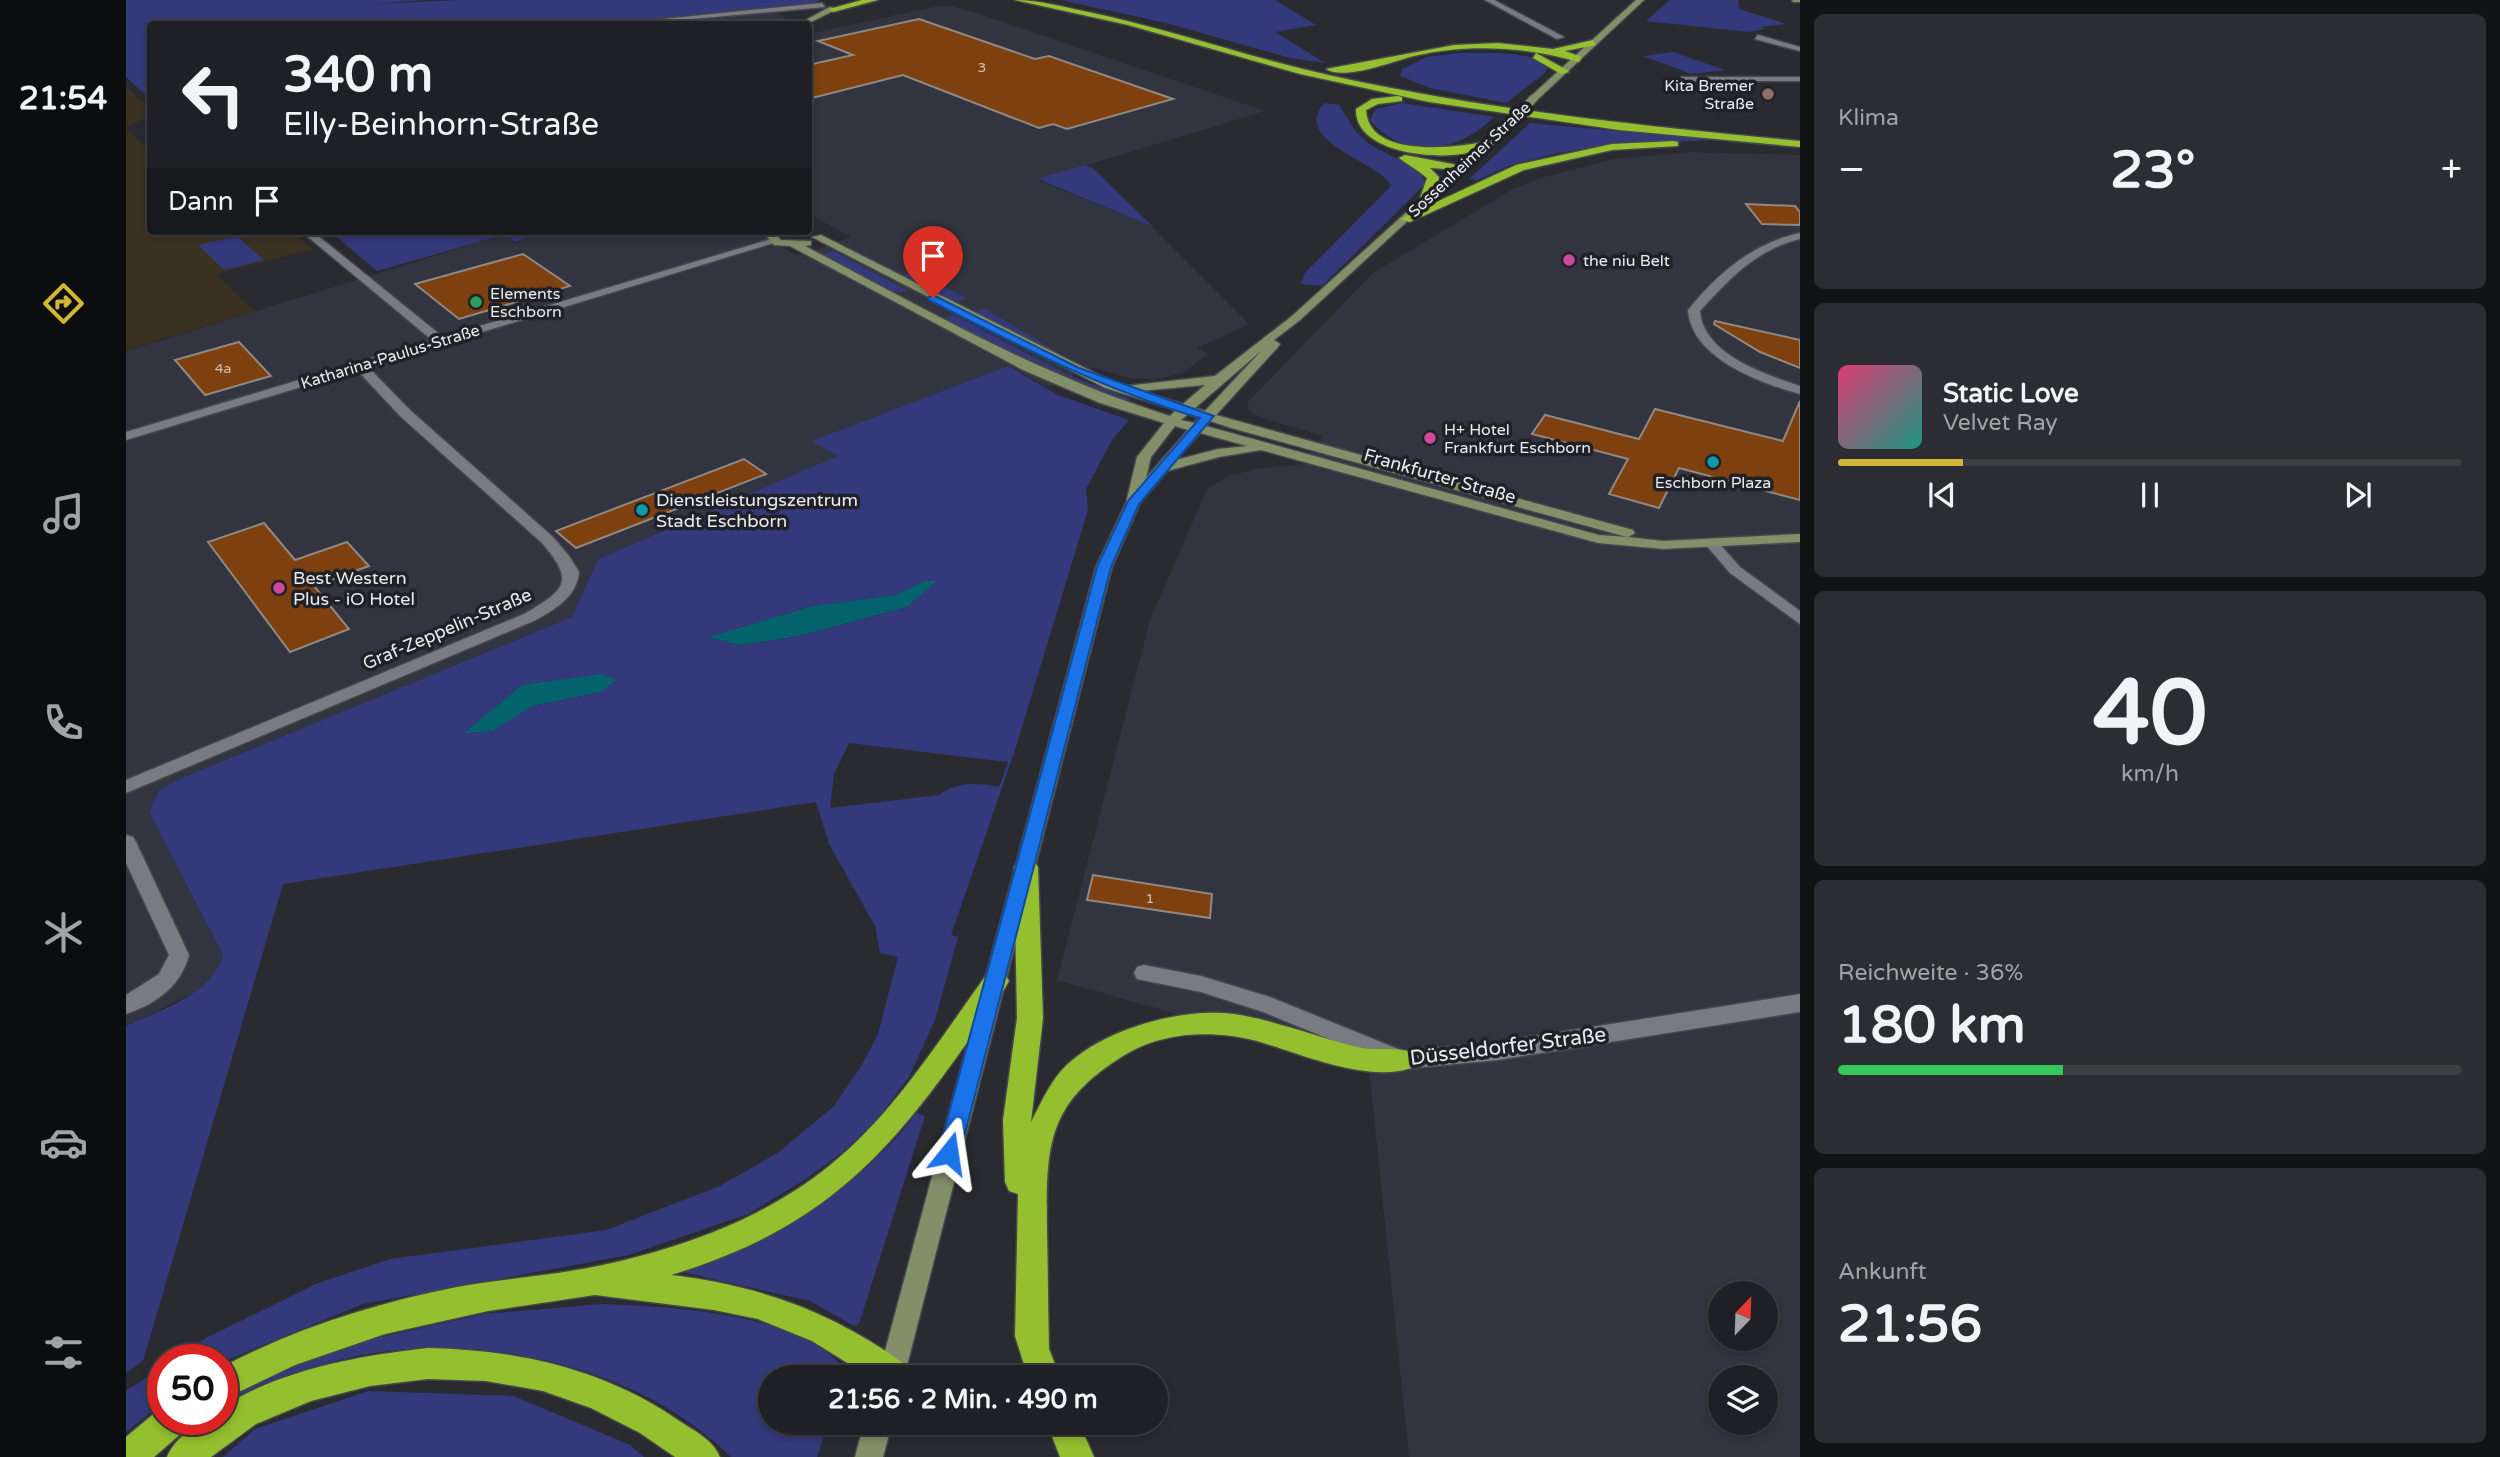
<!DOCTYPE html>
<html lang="de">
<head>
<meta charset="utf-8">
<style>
	:root { --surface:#1f2025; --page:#2c2d32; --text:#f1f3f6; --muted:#a1a3a7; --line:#3c3e42; --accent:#d2b635 }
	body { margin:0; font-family:"Varela Round",sans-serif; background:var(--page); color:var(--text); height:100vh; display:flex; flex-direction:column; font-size:26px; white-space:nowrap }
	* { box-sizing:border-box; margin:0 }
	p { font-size:23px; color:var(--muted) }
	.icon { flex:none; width:38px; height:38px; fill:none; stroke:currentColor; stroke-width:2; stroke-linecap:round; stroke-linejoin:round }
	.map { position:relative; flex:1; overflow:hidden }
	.drawer { display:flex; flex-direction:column; gap:14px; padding:14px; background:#111214; width:700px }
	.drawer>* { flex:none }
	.banner { position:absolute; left:21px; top:21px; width:665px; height:214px; border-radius:7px; box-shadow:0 4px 10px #0003,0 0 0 2px var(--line); background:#1f2025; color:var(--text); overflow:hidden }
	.needle { width:46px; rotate:23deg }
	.tools { position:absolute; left:1582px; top:1281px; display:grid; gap:14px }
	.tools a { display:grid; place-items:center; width:70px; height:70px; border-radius:50%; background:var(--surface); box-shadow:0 4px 10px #0003,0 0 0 2px var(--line); font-size:35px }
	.speed { position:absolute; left:21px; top:1344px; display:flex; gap:14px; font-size:35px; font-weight:700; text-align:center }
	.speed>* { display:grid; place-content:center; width:91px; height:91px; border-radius:50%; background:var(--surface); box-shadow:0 4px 10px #0003,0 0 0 2px var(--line); line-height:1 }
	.speed .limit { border:10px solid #d22; background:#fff; color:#111 }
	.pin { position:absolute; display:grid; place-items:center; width:60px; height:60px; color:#fff; margin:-72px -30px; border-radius:50% 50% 50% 0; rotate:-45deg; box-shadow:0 0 7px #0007 }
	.pin .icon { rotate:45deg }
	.me { position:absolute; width:77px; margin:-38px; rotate:15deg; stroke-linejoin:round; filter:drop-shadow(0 0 5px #0008) }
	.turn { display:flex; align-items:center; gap:24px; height:147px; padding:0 21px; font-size:32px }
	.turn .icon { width:91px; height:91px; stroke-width:2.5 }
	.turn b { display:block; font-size:49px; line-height:60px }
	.then { display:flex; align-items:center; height:66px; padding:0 21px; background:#0003; gap:14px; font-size:26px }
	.big { font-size:52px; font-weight:700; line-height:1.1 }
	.drawer .card { flex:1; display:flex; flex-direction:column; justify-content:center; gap:10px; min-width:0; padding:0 24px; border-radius:10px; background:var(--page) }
	.drawer .dial { align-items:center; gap:0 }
	.dial b { font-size:91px; line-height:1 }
	.song { display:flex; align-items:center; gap:21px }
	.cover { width:84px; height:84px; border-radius:10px; background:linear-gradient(135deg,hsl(340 70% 55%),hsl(170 70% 35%)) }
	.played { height:7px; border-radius:4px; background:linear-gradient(90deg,var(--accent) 20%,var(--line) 20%) }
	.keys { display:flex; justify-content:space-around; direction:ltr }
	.heat { display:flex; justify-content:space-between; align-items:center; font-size:38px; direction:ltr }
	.charge { height:10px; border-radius:5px; background:linear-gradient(90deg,#34c759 36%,var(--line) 0) }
	.trip { position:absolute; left:632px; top:1365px; width:410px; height:70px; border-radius:35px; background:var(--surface); box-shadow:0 4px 10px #0003,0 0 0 2px var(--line); font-weight:700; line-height:70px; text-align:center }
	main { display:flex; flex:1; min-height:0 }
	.tab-bar { display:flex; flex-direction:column; width:126px; justify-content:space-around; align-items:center; background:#0c0d0f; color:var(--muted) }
	.tab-bar .icon { width:49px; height:49px }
	.tab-bar .on { color:var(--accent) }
	.tab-bar b { font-size:32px; color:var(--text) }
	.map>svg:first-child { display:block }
	.built { fill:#323440; fill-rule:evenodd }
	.education { fill:#3b3121 }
	.green { fill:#33397b; fill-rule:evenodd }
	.water { fill:#04626d }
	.building { fill:#7d400e; stroke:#8f8883; stroke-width:2 }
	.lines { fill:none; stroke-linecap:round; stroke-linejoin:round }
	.street-casing { stroke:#46474c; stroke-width:3 }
	.secondary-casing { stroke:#46474c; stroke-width:3 }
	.highway-casing { stroke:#46474c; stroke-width:3 }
	.street { fill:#7a7b82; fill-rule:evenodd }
	.secondary { fill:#828f69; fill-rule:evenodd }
	.highway { fill:#94bf2e; fill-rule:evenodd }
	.secondary-bridge-casing { stroke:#46474c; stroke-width:10; stroke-linecap:butt }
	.secondary-bridge { stroke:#828f69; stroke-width:8 }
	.route { fill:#1a73e8; stroke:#114b97; stroke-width:2 }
	.education-dot { fill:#8d6e63; stroke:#202127; stroke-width:2.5 }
	.hotel-dot { fill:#d1479c; stroke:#202127; stroke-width:2.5 }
	.leisure-dot { fill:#2e9e5b; stroke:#202127; stroke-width:2.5 }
	.culture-dot { fill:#0f9aa8; stroke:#202127; stroke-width:2.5 }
	.labels { text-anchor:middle; stroke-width:7; stroke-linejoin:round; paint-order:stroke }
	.number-label { font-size:14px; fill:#cfc0b7 }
	.far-poi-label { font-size:16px; fill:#eaebef; stroke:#202127; text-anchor:start }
	.far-street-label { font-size:16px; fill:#eaebef; stroke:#202127 }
	.street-label { font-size:18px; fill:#eaebef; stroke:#202127 }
	.poi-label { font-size:18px; fill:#eaebef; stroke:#202127; text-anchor:start }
	.near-street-label { font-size:21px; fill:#eaebef; stroke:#202127 }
</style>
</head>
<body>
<main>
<nav class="tab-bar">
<b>21:54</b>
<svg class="icon on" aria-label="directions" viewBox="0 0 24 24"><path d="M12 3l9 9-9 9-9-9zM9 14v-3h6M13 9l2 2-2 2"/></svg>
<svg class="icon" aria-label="music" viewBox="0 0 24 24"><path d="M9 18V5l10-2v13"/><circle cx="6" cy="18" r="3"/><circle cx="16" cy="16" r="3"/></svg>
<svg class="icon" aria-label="phone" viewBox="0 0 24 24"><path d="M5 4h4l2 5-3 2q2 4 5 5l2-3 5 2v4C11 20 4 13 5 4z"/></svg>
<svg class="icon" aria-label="climate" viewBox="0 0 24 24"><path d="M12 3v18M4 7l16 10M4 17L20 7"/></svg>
<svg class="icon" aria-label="car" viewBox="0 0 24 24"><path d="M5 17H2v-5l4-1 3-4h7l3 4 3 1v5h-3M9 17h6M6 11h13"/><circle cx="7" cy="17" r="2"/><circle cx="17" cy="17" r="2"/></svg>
<svg class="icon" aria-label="filters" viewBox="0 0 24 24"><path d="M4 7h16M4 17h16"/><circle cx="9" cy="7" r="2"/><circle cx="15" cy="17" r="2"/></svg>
</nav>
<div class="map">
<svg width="1674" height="1457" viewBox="0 0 1674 1457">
	<rect width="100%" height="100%" fill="#292b31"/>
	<path class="built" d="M 812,6 L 827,6 L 859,16 L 1139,111 L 912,180 L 1026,227 L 1123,324 L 1071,348 L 1082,354 L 1058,372 L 1041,377 L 1027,380 L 1003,378 L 966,367 L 921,387 L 882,366 L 687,441 L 713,456 L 472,559 L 446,617 L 58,777 L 33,790 L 23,812 L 97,955 L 92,972 L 72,991 L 0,1026 L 0,351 L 377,235 L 389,243 L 419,231 L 628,231 L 672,256 L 725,237 L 683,214 L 683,34 Z
		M 637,11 L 652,13 L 663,21 L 657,24 L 503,24 Z
		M 1565,152 L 1674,155 L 1674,1457 L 1283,1457 L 1243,1069 L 931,980 L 1024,620 L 1081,489 L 1100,477 L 1130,469 L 1178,464 L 1197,436 L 1137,418 L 1123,411 L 1121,403 L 1247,273 L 1387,189 L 1415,178 L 1488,159 ZM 1594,1293 L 1640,1293 L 1640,1339 L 1594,1339 ZM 1594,1377 L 1640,1377 L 1640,1423 L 1594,1423 Z"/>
	<path class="education" d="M 0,86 L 24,111 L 24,116 L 0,127 Z
		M 0,128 L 24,151 L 24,231 L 165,231 L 187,249 L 90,274 L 128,311 L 0,350 Z"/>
	<path class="green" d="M 0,0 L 300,0 L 248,4 L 334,0 L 695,0 L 680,5 L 472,24 L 24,24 L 24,99 L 0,77 Z
		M 935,0 L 1149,0 L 1190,25 L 1149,32 L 1199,63 L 1164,58 L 1040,23 Z
		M 1544,0 L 1612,0 L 1613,9 L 1661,24 L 1636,27 L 1639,29 L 1622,32 L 1520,21 Z
		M 1547,52 L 1599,70 L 1565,74 L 1517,56 Z
		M 1333,53 C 1354,53 1408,49 1421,68 L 1419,73 L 1380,103 L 1304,88 L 1274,76 L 1276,69 L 1301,57 Z
		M 1198,103 L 1213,105 L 1230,132 L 1243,144 L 1294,171 L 1299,184 L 1196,286 L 1175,284 L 1179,273 L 1265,186 C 1254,161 1165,143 1198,103 Z
		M 1276,103 L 1368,117 C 1333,152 1279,162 1244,120 L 1250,109 Z
		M 1404,123 L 1588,140 L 1482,145 L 1432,153 L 1387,164 L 1351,180 L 1343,179 Z
		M 958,165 L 968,169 L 1027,227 L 912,179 Z
		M 204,231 L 418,231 L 390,242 L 377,235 L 251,271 Z
		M 111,236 L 138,260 L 98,270 L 72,245 Z
		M 708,251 L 780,290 L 781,292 L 766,292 L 696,254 Z
		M 789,271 L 840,298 L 830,302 L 777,275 Z
		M 858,308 L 939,357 L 850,312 Z
		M 828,315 L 938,373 L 1004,399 L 998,402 L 903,362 L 817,318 Z
		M 882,366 L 932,395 L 1003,420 L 986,440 L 960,489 L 962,510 L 889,750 L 825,935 L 832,937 L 809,1020 L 783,1077 L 752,1118 L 718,1151 L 680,1179 L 622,1214 L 503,1255 L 237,1304 L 96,1362 L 47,1360 L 80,1338 L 192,1283 L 264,1259 L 480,1230 L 594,1186 L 653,1152 L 708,1106 L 737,1063 L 752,1034 L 772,957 L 754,953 L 749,926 L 703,844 L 690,802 L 157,884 L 17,1361 L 0,1373 L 0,1026 C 35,1009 85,996 97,955 L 23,812 L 33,790 L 58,777 L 446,617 L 472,559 L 712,456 L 686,441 ZM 798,581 L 781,607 L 673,636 L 614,645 L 584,637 L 687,606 L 769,595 ZM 396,685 L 475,692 L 406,706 L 339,733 ZM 723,743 L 882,762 L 873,787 C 852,783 832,781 813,795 L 704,808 L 708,774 Z
		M 790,1113 L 799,1116 L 733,1324 L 728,1326 L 684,1301 L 556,1272 C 645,1239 734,1191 790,1113 Z
		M 475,1304 C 537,1306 680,1313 717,1369 L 715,1377 L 644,1377 L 644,1423 L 702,1423 L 691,1457 L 605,1457 C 505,1357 319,1322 186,1368 C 154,1379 126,1396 96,1414 L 96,1399 L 173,1360 L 233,1342 L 358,1314 Z
		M 37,1367 L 37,1403 L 0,1432 L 0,1391 Z
		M 242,1391 L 388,1396 L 504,1445 L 518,1457 L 97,1457 L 129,1429 Z"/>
	<path class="water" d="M 798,581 L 811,581 L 781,607 L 673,636 L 614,645 L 582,637 L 687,606 L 769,595 Z
		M 475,674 L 490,680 L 475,692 L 406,706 L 367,731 L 338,733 L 396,685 Z"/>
	<path class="building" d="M 793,19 L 909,59 L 923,56 L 1047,99 L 941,129 L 927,124 L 913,128 L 777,75 L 682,99 L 682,65 L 727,55 L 692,41 Z
		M 1620,204 L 1669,206 L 1674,212 L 1674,225 L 1636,224 Z
		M 397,254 L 444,286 L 333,319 L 289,284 Z
		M 1589,321 L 1674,340 L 1674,368 L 1634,352 L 1588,324 Z
		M 113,342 L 145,376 L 79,395 L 49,360 Z
		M 1674,401 L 1674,500 L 1553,468 L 1533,508 L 1483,494 L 1502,459 L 1406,434 L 1419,415 L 1513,439 L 1529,409 L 1657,441 Z
		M 618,459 L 640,474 L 450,548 L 430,531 Z
		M 138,523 L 169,560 L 221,542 L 243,566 L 188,586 L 223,629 L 164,652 L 82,542 Z
		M 967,875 L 1086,894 L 1084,918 L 961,900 Z"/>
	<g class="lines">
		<defs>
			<path id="street" d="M 1359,0 L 1368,0 L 1438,37 L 1431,39 Z
				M 696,3 L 699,7 L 511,24 L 488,24 Z
				M 1632,35 L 1674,47 L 1674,51 L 1629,39 Z
				M 1555,77 L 1674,77 L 1674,81 L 1558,81 Z
				M 175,231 L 186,231 L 317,337 L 645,239 L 654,241 L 242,367 L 284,410 L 427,537 L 443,556 L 453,572 C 451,597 429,609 410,620 L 0,793 L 0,780 L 398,614 C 439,590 450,582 416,543 L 274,416 L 231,370 L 0,440 L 0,432 L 306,340 Z
				M 1674,233 L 1674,239 C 1631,249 1603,279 1574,311 C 1577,354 1638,374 1674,386 L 1674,394 C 1634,383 1565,358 1562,310 C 1592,273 1627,243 1674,233 Z
				M 1586,540 L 1591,541 L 1614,567 L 1674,611 L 1674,624 L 1604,573 L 1579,544 Z
				M 0,835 L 7,837 L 10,842 L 63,955 C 55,986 30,1004 0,1014 L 0,995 L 33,974 L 43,955 L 0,863 Z
				M 1018,965 L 1075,976 L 1144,997 L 1277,1051 L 1372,1042 L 1674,994 L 1674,1012 L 1372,1060 L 1276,1069 L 1137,1012 L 1075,992 L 1011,979 L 1008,973 L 1011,967 Z"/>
			<path id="secondary" d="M 1510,0 L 1518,0 L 1410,101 L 1404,101 L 1404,97 Z
				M 1666,0 L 1674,0 L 1674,2 L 1667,2 Z
				M 704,7 L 711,9 L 681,24 L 672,24 Z
				M 1381,121 L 1388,123 L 1174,320 L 1148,340 L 1154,344 L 1152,347 L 1090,415 L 1507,530 L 1509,533 L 1502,537 L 1537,541 L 1674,534 L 1674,542 L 1537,549 L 1472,543 L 1135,450 L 1093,457 L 1041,471 L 1014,503 L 986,567 L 778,1377 L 752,1377 L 970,567 L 1000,503 L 1011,457 L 1038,423 L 974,403 L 897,370 L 664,246 L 648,245 L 641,237 L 646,231 L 657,231 L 652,237 L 655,240 L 685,241 L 685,245 L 679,246 C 799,309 915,376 1044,416 L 1050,410 L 979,388 L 686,237 L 695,235 L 987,382 L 999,386 L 1089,376 L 1166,316 ZM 1135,351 L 1079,411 L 1069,408 ZM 1079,385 L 1057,404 L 1014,391 ZM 1062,414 L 1073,418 L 1068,423 L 1055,420 ZM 1084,421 L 1105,428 L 1501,537 L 1473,535 L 1080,426 ZM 1049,426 L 1062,430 L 1020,478 L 1025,457 ZM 1074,433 L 1121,446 L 1092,449 L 1050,460 Z
				M 738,1423 L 766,1423 L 757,1457 L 729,1457 Z"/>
			<path id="highway" d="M 736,0 L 752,0 L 707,12 L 703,9 Z
				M 889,0 C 913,0 937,7 962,12 C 1034,27 1104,51 1177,69 C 1340,108 1507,125 1674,141 L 1674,147 L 1493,130 L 1303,102 L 1174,74 L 1002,25 Z
				M 1467,40 L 1470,45 L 1439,51 L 1456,57 L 1453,62 C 1400,47 1343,43 1288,56 C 1268,61 1218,81 1200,69 L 1328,45 L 1372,43 L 1427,49 Z
				M 1410,53 L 1441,70 L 1443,72 L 1435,74 L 1407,58 Z
				M 1272,96 L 1276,97 L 1276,101 L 1252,104 L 1240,110 C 1242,159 1331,148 1361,141 L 1367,144 C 1337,165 1228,159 1230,109 L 1246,99 Z
				M 1548,141 L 1552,142 L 1552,146 L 1486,150 L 1398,170 L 1284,222 L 1274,219 L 1390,165 L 1486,144 Z
				M 1279,155 L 1342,167 L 1336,170 L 1304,168 L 1313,177 L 1312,188 L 1303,204 L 1299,205 L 1293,201 L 1301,178 C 1292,170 1282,165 1273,158 Z
				M 900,858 L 908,861 L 912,867 L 917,1018 L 905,1122 C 914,1105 922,1086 935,1071 C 972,1030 1055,1007 1108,1014 C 1148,1020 1189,1036 1227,1046 C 1247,1052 1267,1046 1285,1052 L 1289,1060 L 1285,1068 C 1241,1083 1175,1054 1131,1041 C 1090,1030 1040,1031 1002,1053 C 920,1102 920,1144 921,1232 C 922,1271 922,1310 923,1349 L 934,1377 L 902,1377 L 889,1336 L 892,1194 L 883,1191 L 879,1182 L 877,1120 L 891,1018 L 888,867 L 892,861 Z
				M 870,971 L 879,974 L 883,981 L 879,988 C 780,1131 720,1222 545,1275 C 632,1285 706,1312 777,1363 L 781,1377 L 744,1377 L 686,1341 L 632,1319 L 588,1310 L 469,1295 L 362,1311 L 259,1334 L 169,1365 L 96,1400 L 96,1367 C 170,1328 250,1303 331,1287 C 375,1279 419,1276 462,1268 C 548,1251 635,1221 703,1166 C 768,1114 813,1040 861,974 Z
				M 302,1348 C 393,1350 479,1369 555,1422 C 570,1432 587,1440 594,1457 L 549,1457 L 514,1433 L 465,1408 L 417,1391 L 360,1381 L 302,1379 L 244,1386 L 185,1401 L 130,1424 L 85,1457 L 41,1457 C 50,1436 74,1419 96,1419 L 96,1407 C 157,1369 232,1356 302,1348 Z
				M 37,1406 L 37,1419 L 62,1419 L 58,1431 L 28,1457 L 0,1457 L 0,1437 Z
				M 921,1423 L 953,1423 L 968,1457 L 934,1457 Z"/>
		</defs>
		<use href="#street" class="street-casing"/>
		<use href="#secondary" class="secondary-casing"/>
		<use href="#highway" class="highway-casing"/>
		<use href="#street" class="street"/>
		<use href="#secondary" class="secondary"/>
		<use href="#highway" class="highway"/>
		<defs>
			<path id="secondary-bridge" d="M 1384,123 L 1407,99"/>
		</defs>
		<use href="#secondary-bridge" class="secondary-bridge-casing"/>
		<use href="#secondary-bridge" class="secondary-bridge"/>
	</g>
	<path class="route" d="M 807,295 L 953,368 L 1088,416 L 1013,504 L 985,567 L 834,1153 L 831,1160 L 823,1163 L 815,1160 L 812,1153 L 971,567 L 1002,501 L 1074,418 C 976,389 894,346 803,300 L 802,298 Z"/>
	<circle class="education-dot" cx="1642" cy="94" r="7"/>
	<g class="hotel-dot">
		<circle cx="1443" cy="260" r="7"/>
		<circle cx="1304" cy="438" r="7"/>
		<circle cx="153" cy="588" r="7"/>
	</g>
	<circle class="leisure-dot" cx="350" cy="302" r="7"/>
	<g class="culture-dot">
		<circle cx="1587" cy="462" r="7"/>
		<circle cx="516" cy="510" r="7"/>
	</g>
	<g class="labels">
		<g class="number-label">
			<text x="856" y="72">3</text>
			<text x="97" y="373">4a</text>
			<text x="1024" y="903">1</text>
		</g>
		<g class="far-poi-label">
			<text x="1628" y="91" text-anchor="end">Kita Bremer<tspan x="1628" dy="18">Straße</tspan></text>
			<text x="1457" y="266">the niu Belt</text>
			<text x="364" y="299">Elements<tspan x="364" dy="18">Eschborn</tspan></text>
			<text x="1318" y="435">H+ Hotel<tspan x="1318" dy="18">Frankfurt Eschborn</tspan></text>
			<text x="1587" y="488" text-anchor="middle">Eschborn Plaza</text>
		</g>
		<g class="far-street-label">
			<text transform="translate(1343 159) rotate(-43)" y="6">Sossenheimer Straße</text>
			<text transform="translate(264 356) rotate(-17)" y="6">Katharina-Paulus-Straße</text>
		</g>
		<g class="street-label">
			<text transform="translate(1314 476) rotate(16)" y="6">Frankfurter Straße</text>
			<text transform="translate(321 629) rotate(-23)" y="6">Graf-Zeppelin-Straße</text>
		</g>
		<g class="poi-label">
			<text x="530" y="506">Dienstleistungszentrum<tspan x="530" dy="21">Stadt Eschborn</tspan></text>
			<text x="167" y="584">Best Western<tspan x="167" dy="21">Plus - iO Hotel</tspan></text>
		</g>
		<g class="near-street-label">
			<text transform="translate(1382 1046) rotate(-7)" y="7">Düsseldorfer Straße</text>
		</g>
	</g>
</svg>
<div class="tools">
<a><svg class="needle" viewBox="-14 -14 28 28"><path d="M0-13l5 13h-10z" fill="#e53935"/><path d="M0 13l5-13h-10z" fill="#a1a3a7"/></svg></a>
<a><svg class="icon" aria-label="layers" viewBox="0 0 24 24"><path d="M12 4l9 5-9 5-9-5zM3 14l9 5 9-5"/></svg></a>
</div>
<div class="speed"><div class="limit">50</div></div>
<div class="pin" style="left:807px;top:298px;background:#d93025"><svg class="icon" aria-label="arrive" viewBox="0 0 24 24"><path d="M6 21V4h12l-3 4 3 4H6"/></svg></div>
<svg class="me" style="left:823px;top:1153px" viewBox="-20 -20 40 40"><path d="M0-17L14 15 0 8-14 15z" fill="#1a73e8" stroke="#fff" stroke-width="4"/></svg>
<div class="trip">21:56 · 2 Min. · 490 m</div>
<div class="banner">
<div class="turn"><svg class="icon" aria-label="left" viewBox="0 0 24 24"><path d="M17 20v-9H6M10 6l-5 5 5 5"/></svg><div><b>340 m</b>Elly-Beinhorn-Straße</div></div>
<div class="then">Dann<svg class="icon" aria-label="arrive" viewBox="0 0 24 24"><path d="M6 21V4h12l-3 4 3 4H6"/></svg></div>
</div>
</div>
<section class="drawer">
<div class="card"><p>Klima</p>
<div class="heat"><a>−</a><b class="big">23°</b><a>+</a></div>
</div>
<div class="card">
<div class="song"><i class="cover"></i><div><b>Static Love</b><p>Velvet Ray</p></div></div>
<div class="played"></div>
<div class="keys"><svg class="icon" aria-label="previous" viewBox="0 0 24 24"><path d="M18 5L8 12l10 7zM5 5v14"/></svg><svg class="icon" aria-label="pause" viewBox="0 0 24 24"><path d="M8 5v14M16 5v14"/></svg><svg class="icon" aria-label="next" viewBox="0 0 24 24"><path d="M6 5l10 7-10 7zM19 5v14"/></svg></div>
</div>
<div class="card dial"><b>40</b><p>km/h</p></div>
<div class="card"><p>Reichweite · 36%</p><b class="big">180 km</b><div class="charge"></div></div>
<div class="card"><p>Ankunft</p><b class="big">21:56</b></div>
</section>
</main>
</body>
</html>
